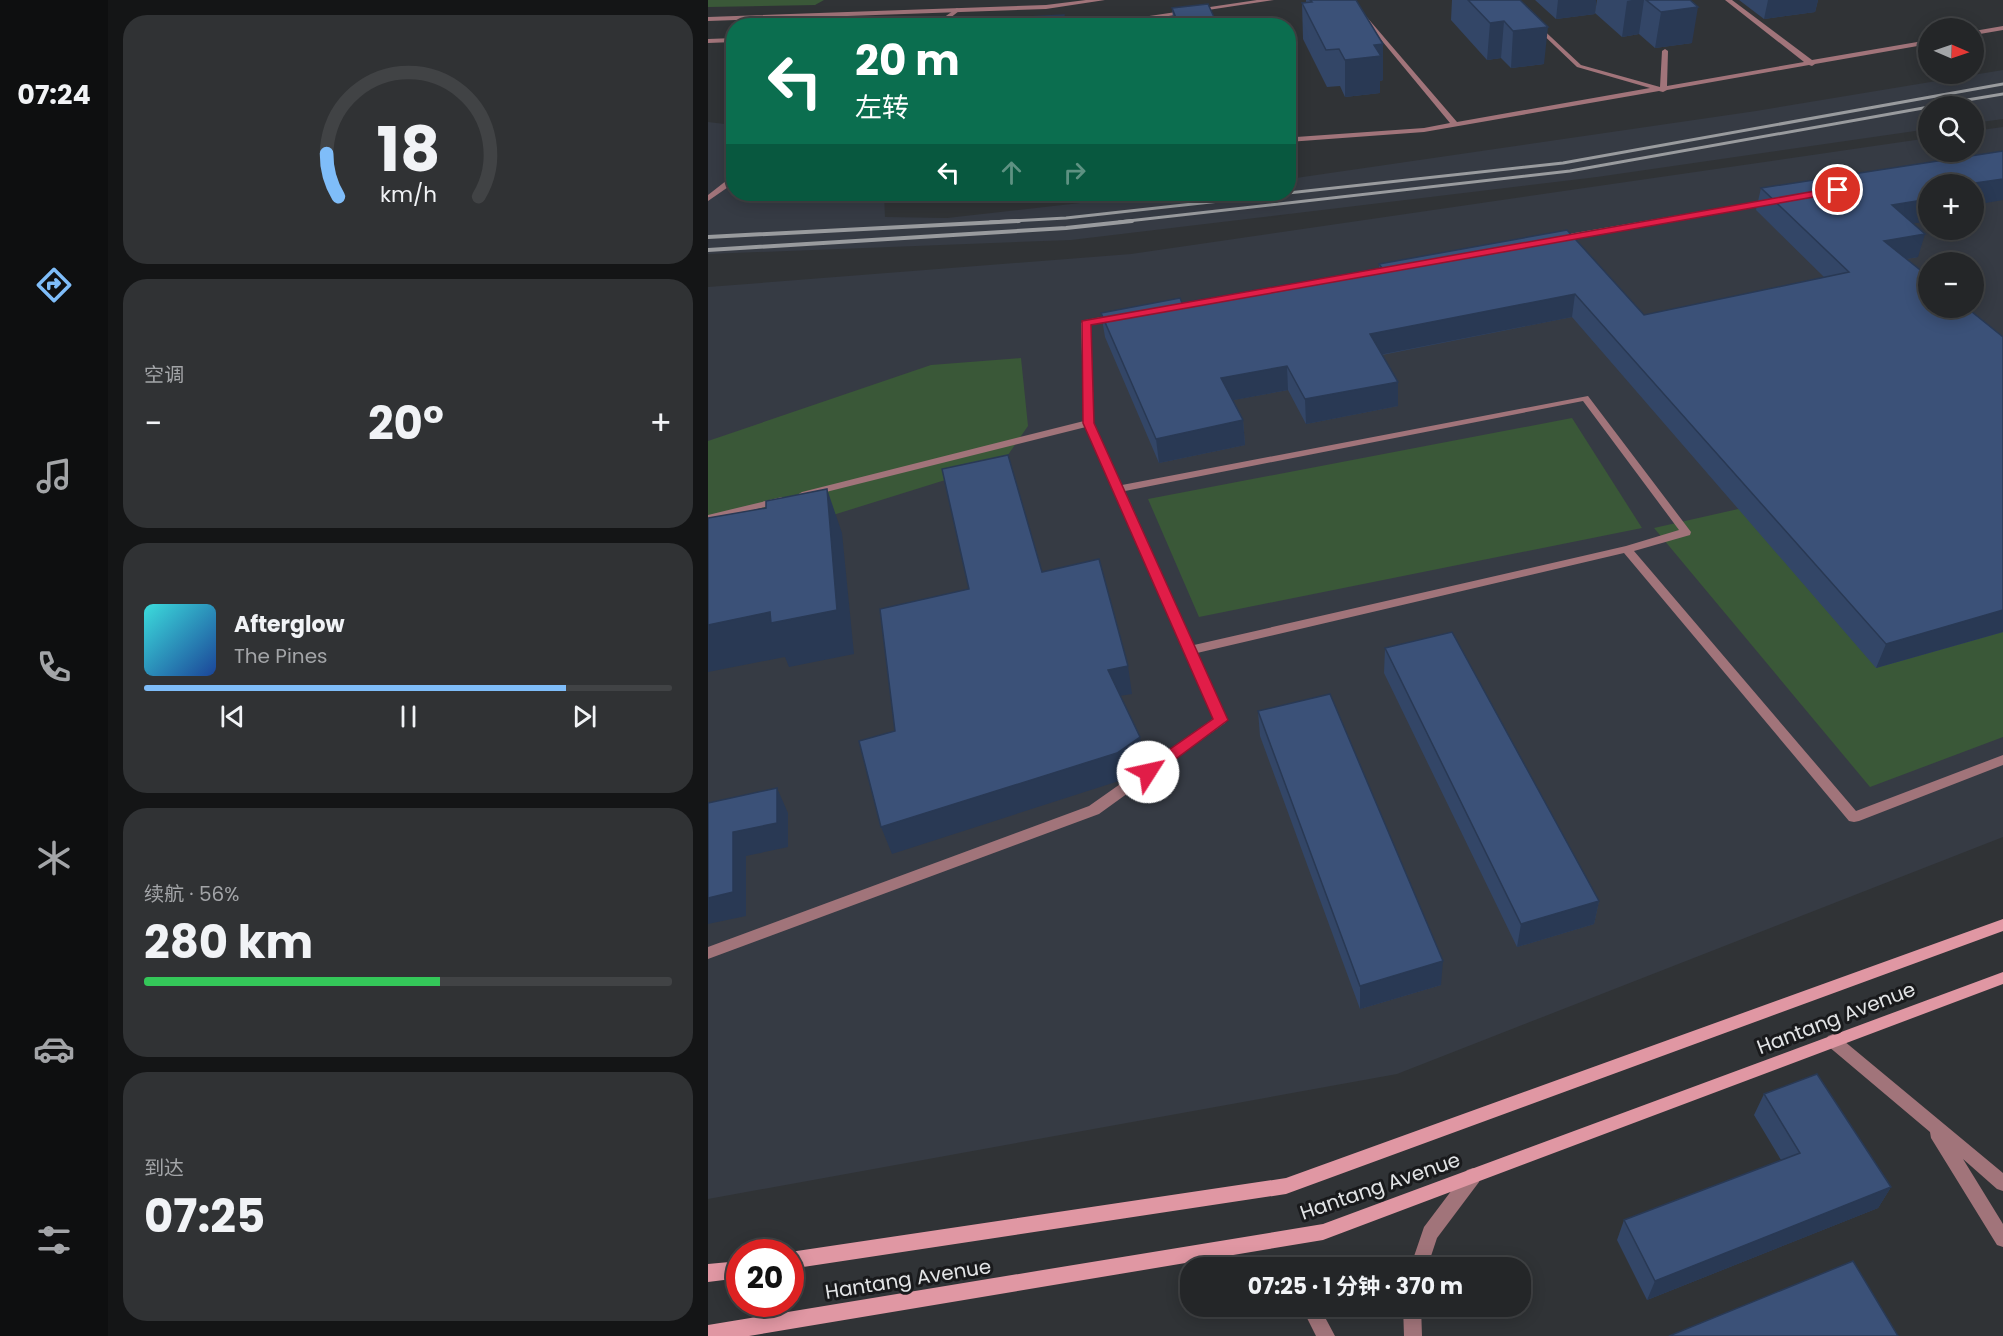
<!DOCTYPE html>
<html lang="zh">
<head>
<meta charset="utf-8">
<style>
	:root { --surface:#242628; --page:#303234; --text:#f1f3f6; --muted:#a3a5a8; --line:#414345; --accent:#7fbdf9 }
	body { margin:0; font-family:Poppins,"Noto Sans SC",sans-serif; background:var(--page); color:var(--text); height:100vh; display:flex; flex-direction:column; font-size:22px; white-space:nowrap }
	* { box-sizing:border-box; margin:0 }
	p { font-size:20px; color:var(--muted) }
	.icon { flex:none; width:33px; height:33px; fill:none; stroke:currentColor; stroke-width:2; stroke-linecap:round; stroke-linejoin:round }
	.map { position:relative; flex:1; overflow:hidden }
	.details { display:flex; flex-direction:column; gap:15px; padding:15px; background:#141516; width:600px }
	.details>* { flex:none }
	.guide { position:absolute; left:18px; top:18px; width:570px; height:183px; border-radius:24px; box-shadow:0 3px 15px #0003,0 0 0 2px var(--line); background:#0b6e4f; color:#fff; overflow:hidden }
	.needle { width:39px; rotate:92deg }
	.fabs { position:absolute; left:1210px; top:18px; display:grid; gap:12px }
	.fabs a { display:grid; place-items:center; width:66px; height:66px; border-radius:50%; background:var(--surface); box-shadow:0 3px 15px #0003,0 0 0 2px var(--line); font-size:30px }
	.speed { position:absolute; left:18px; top:1239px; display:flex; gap:12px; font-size:30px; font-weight:700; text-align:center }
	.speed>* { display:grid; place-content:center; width:78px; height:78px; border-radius:50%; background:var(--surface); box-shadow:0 3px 15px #0003,0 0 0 2px var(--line); line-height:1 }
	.speed .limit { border:9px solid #d22; background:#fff; color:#111 }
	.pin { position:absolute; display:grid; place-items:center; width:51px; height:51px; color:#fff; margin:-26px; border:3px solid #fff; border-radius:50%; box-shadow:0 2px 6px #0007 }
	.me { position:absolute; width:66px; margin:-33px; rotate:55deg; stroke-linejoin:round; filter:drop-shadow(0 0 4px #0008) }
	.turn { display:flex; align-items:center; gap:21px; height:126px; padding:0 30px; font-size:27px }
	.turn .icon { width:78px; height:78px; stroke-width:2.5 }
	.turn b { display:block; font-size:42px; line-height:51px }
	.lanes { display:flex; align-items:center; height:57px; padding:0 30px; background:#0003; justify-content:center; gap:30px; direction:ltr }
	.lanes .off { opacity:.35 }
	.big { font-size:45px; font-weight:700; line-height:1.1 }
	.details .card { flex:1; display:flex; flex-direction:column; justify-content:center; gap:9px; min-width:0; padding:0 21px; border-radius:24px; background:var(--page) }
	.details .dial { align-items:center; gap:0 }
	.dial svg { height:156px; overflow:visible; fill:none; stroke:var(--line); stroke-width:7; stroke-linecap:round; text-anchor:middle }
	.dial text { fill:var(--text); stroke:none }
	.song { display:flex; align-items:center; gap:18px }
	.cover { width:72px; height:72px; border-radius:9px; background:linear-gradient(135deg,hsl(180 70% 55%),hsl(220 70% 35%)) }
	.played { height:6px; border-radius:3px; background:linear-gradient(90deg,var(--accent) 80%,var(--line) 80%) }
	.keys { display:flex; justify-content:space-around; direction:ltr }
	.heat { display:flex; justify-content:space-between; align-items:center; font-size:33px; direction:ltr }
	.charge { height:9px; border-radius:4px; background:linear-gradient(90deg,#34c759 56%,var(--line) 0) }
	.trip { position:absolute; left:472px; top:1257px; width:351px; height:60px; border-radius:24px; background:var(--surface); box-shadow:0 3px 15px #0003,0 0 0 2px var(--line); font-weight:700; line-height:60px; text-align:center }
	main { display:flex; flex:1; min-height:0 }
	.tabs { display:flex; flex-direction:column; width:108px; justify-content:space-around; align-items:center; background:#0e0f10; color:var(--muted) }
	.tabs .icon { width:42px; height:42px }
	.tabs .selected { color:var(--accent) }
	.tabs b { font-size:27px; color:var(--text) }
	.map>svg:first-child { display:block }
	.built { fill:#363b44; fill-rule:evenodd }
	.green { fill:#3a5838 }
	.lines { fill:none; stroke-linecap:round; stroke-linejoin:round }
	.service { fill:#a1747a; fill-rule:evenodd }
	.minor { fill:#a1747a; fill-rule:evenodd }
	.tertiary { fill:#a1747a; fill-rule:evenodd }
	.secondary { fill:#e097a3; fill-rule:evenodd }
	.rail-far1 { stroke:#999b9e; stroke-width:3 }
	.rail { stroke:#999b9e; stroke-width:4 }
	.wall { fill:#334667 }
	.shaded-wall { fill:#293954 }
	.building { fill:#3b5178; stroke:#293954; stroke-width:1.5 }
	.route { fill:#e11d48; stroke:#92132f; stroke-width:1.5 }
	.labels { text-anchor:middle; stroke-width:6; stroke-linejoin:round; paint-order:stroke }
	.near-street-label { font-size:20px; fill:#e2e4e6; stroke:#191a1c }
</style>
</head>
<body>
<main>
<nav class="tabs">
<b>07:24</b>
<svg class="icon selected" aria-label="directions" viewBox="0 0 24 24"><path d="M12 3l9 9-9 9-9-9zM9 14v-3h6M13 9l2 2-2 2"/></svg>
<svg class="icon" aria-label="music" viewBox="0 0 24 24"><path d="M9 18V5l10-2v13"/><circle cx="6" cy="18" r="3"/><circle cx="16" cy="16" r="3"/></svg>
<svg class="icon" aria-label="phone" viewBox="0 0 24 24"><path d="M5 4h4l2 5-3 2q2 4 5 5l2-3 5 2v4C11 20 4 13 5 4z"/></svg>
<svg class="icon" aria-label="climate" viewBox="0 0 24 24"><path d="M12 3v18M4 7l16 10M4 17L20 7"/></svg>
<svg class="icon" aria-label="car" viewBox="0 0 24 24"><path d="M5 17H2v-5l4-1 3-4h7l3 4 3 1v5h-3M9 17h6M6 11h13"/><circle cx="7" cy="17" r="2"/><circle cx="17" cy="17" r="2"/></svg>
<svg class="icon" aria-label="filters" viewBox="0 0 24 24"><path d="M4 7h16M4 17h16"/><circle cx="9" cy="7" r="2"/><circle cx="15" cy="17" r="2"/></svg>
</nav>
<section class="details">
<div class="card dial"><svg viewBox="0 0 100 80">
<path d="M14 69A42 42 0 1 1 86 69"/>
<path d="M14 69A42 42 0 0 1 8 47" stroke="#7fbdf9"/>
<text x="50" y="56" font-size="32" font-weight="700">18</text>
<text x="50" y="72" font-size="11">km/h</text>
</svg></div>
<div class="card"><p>空调</p>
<div class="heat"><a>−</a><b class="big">20°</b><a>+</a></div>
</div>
<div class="card">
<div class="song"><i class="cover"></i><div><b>Afterglow</b><p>The Pines</p></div></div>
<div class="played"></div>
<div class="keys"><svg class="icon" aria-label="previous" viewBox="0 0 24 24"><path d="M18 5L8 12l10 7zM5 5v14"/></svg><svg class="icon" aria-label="pause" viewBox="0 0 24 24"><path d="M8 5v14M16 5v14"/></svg><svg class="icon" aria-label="next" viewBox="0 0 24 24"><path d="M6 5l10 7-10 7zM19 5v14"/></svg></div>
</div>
<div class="card"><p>续航 · 56%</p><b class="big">280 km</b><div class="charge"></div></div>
<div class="card"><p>到达</p><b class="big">07:25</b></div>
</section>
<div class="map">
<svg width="1295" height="1336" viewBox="0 0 1295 1336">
	<rect width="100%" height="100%" fill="#303336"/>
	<path class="built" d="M 1295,70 L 1295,119 L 1266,123 L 1266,106 L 1221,106 L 1221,129 L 889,177 L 363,240 L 0,254 L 0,122 L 25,125 L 26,194 L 176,194 L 177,217 L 239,218 L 452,194 L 580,194 L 581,179 L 1048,111 Z
		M 1295,127 L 1295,837 L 689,1074 L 0,1199 L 0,287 L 423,254 L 1221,138 L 1221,152 L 1266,152 L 1266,131 ZM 1221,184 L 1266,184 L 1266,230 L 1221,230 ZM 1221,262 L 1266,262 L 1266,308 L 1221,308 Z"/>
	<path class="green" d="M 0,0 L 116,0 L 107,5 L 0,7 Z
		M 313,358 L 320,426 L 295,462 L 0,554 L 0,441 L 223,365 Z
		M 864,418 L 934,528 L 491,617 L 440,499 Z
		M 1048,505 L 1295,597 L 1295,737 L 1162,787 L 946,528 Z"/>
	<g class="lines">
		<path class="service" d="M 1017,0 L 1024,0 L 1104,60 L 1221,40 L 1221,44 L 1107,64 L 1104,66 L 1101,65 L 959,90 L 955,92 L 951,91 L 716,132 L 580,142 L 580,113 L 584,115 L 588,137 L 716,128 L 742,123 L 655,18 L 655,16 L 657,15 L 749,122 L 942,88 L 869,67 L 826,26 L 826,24 L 828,23 L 873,65 L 952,87 L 954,51 L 957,49 L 960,51 L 959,86 L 1096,62 Z
			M 1295,26 L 1295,30 L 1266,35 L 1266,31 Z
			M 1065,199 L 1068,199 L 1068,203 L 849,242 L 845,239 L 849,236 Z
			M 409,314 L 414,317 L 412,319 L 383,325 L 386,423 L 414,485 L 880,396 L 983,532 L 982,535 L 926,551 L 1148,811 L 1295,755 L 1295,765 L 1151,821 L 1146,822 L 1141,821 L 916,553 L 489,653 L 519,720 L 517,723 L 391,814 L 0,959 L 0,947 L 381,806 L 506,718 L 378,427 L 94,498 L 89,495 L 94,492 L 376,421 L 373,323 L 378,320 ZM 875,401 L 971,530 L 918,546 L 486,645 L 417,491 Z
			M 74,497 L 78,498 L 79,500 L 78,502 L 0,521 L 0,515 Z
			M 1125,1034 L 1130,1036 L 1295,1173 L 1295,1191 L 1289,1189 L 1255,1159 L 1295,1224 L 1295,1247 L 1289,1245 L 1223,1138 L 1222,1132 L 1120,1046 L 1117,1041 L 1120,1036 Z"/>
		<path class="minor" d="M 249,8 L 252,10 L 251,11 L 232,26 L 224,26 Z
			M 23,177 L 26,177 L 26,183 L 0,201 L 0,195 Z
			M 765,1168 L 771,1170 L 773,1176 L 771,1182 L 729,1238 L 719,1268 L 702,1268 L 716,1227 L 759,1170 Z
			M 497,1244 L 536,1262 L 538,1268 L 511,1268 L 491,1258 L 489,1252 L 491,1246 Z
			M 593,1306 L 611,1306 L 627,1336 L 608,1336 Z
			M 695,1306 L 713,1306 L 714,1336 L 696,1336 Z"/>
		<path class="tertiary" d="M 378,0 L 397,0 L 338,9 L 0,21 L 0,17 L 338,5 Z
			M 549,0 L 566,0 L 395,26 L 374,26 Z
			M 26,38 L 26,42 L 0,43 L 0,39 Z"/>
		<path class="secondary" d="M 1295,919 L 1295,931 L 578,1194 L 82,1269 L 82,1252 L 578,1178 Z
			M 1295,972 L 1295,984 L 615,1240 L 41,1336 L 0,1336 L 0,1325 L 615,1224 Z
			M 32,1261 L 32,1278 L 0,1282 L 0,1264 Z"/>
		<path class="rail-far1" d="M 1223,106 L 1295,94
			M 580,193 L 855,163 L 1295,84
			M 282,222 L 358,218 L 576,194
			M 411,222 L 862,171 L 1221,107"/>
		<path class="rail" d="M 0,237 L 311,221
			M 0,250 L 358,228 L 424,221"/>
	</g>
	<path class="wall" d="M 598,0 L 648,0 L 675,44 L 675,80 L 672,81 L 672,93 L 637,97 L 632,86 L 619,87 L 595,39 L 594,3 L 598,3 Z
		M 744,0 L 812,0 L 836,64 L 803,68 L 793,58 L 779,60 L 743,20 Z
		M 827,0 L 888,0 L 887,14 L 848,19 Z
		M 889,0 L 982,0 L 984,43 L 947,48 L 931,34 L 914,37 L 887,13 Z
		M 1031,0 L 1110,0 L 1107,12 L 1056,19 Z
		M 464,8 L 510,26 L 455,26 L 454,20 L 465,18 Z
		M 1221,184 L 1221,221 L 1205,223 L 1210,257 L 1198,259 L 1295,337 L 1295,632 L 1168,668 L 864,317 L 674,355 L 690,406 L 598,424 L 580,390 L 525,400 L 535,420 L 537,445 L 451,463 L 397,337 L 393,313 L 474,303 L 671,268 L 671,264 L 859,230 L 936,315 L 1116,277 L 1048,210 L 1053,188 Z
		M 677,648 L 891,901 L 886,924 L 809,947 L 676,673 Z
		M 550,711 L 733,985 L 652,1009 L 552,736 Z
		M 1056,1094 L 1183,1187 L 1170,1208 L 939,1300 L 909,1240 L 916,1220 L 1073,1160 L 1046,1115 Z"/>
	<path class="shaded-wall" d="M 850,0 L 888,0 L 887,14 L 848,19 Z
		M 924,0 L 936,0 L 931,34 L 914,37 L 919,1 Z
		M 1060,0 L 1110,0 L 1107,12 L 1056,19 Z
		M 990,7 L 984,43 L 947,48 L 953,12 Z
		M 796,21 L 793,58 L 779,60 L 782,23 Z
		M 840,27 L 836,64 L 803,68 L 805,31 Z
		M 675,44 L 675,80 L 672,81 L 672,93 L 637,97 L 637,60 L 666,45 Z
		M 1295,179 L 1295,200 L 1266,205 L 1266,184 L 1260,184 Z
		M 1221,199 L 1221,221 L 1178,228 L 1184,205 Z
		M 1217,234 L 1210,257 L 1169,264 L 1176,241 Z
		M 867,294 L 864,317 L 661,357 L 662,334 Z
		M 579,366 L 580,390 L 515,402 L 513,378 Z
		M 690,382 L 690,406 L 598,424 L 597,399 Z
		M 535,420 L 537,445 L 451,463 L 448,439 Z
		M 119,489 L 134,533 L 146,654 L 81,667 L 77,657 L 0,672 L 0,625 Z
		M 1295,610 L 1295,632 L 1168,668 L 1178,644 Z
		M 420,666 L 424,694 L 405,697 L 400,670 Z
		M 432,737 L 437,764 L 414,780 L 184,854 L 173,827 Z
		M 69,788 L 80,813 L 80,847 L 38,856 L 38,916 L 0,924 L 0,898 L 25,832 Z
		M 891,901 L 886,924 L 809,947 L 813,924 Z
		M 735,961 L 733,985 L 652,1009 L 652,986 Z
		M 1183,1187 L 1170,1208 L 939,1300 L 947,1281 Z"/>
	<path class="building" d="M 602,0 L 648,0 L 675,44 L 666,45 L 673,56 L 637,60 L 631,49 L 618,50 L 594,3 L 604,2 Z
		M 760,0 L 812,0 L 840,27 L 805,31 L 796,21 L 782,23 Z
		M 938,0 L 982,0 L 990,7 L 953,12 Z
		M 500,4 L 510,26 L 456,26 L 454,20 L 468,18 L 464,8 Z
		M 356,15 L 355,26 L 320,26 L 320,17 Z
		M 1295,151 L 1295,179 L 1260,184 L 1221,184 L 1221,199 L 1184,205 L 1217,234 L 1176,241 L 1221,277 L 1221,308 L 1259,308 L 1295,337 L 1295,610 L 1178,644 L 867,294 L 662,334 L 690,382 L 597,399 L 579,366 L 513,378 L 535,420 L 448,439 L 393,313 L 472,298 L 474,303 L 674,268 L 671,264 L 859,230 L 936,315 L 1141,272 L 1053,188 Z
		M 300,455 L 334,572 L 391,559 L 420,666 L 400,670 L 432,737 L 409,753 L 173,827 L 151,741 L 187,731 L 172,609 L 261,589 L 234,469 Z
		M 119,489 L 129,610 L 63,623 L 62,612 L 0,625 L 0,518 L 58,508 L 58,501 Z
		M 744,632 L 891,901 L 813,924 L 677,648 Z
		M 622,694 L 735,961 L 652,986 L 550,711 Z
		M 69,788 L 69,823 L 25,832 L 25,892 L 0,898 L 0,803 Z
		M 1109,1074 L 1183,1187 L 947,1281 L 916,1220 L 1092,1153 L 1056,1094 Z
		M 1145,1261 L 1190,1336 L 961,1336 Z"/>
	<path class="route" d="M 1130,187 L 1134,188 L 1134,192 L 383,325 L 386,423 L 520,720 L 445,776 L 435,776 L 433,772 L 435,768 L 505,719 L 375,423 L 374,321 Z"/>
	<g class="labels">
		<g class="near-street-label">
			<text transform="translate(1128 1018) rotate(-21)" y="7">Hantang Avenue</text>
			<text transform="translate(672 1186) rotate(-19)" y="7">Hantang Avenue</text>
			<text transform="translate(200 1279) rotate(-9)" y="7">Hantang Avenue</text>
		</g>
	</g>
</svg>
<div class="fabs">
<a><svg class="needle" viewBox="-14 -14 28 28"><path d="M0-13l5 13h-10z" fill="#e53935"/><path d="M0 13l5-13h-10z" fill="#a3a5a8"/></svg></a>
<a><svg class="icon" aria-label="search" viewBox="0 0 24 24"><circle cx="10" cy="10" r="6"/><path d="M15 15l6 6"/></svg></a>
<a>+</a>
<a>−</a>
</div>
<div class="speed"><div class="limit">20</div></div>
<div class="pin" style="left:1130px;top:190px;background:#d93025"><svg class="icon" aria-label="arrive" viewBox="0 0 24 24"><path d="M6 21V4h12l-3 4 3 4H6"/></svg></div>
<svg class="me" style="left:440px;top:772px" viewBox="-20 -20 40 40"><circle r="19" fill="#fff"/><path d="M0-13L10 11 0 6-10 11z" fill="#e11d48"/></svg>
<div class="trip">07:25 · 1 分钟 · 370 m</div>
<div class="guide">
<div class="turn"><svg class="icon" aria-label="left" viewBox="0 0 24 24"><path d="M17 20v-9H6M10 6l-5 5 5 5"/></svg><div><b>20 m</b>左转</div></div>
<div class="lanes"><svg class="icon" aria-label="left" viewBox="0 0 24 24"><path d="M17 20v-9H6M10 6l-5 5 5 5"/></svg><svg class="icon off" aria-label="ahead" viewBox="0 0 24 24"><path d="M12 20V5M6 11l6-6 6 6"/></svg><svg class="icon off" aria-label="right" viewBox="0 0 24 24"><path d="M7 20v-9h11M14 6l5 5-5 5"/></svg></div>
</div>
</div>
</main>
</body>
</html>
